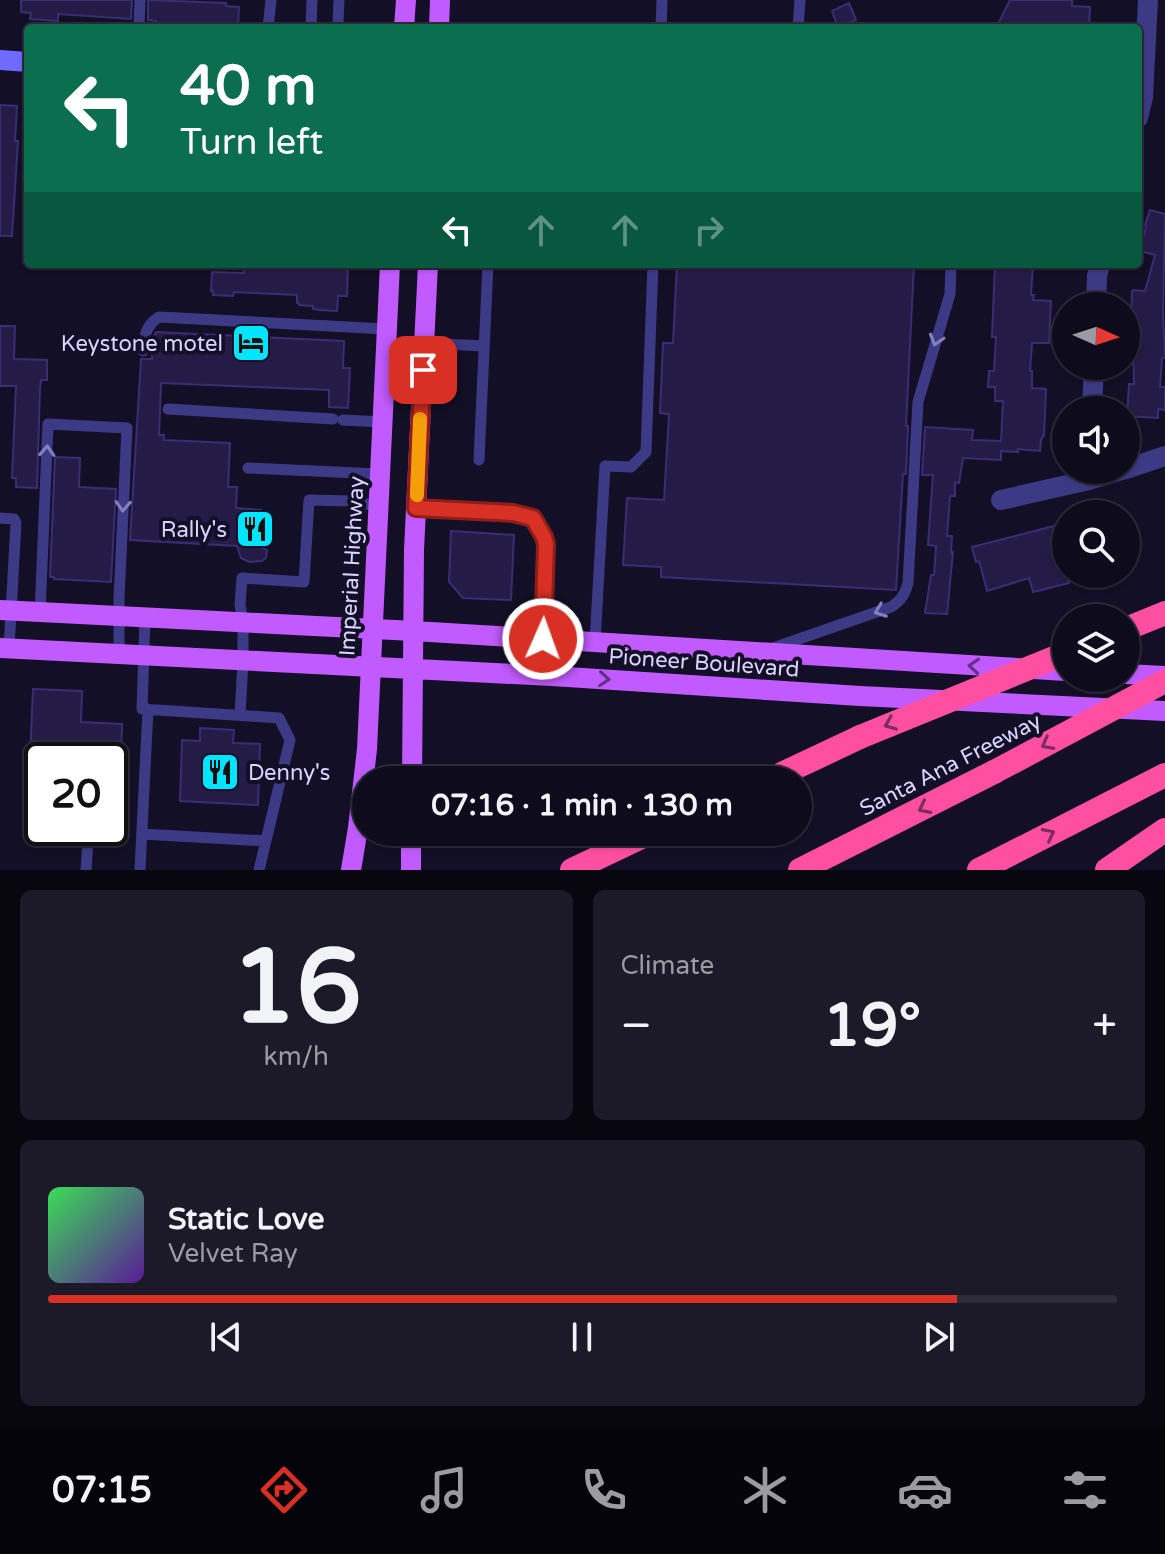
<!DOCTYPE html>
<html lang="en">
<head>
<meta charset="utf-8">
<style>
	:root { --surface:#0e0b1c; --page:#1c1929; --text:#f1f3f6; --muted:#9b9ba3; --line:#2e2b3b; --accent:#d93025 }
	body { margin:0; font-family:"Varela Round",sans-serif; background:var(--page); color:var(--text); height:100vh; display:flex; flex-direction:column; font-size:30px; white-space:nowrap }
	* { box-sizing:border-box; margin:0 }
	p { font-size:26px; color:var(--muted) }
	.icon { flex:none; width:44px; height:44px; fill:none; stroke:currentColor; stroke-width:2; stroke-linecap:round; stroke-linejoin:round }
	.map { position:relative; height:870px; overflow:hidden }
	.details { display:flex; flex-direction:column; gap:20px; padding:20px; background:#08060f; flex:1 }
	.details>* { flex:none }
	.hud { position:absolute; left:24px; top:24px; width:1118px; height:244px; border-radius:8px; box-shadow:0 2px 6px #0004,0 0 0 2px var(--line); background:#0b6e4f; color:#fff; overflow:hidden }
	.needle { width:52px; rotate:93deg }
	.buttons { position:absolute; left:1052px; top:292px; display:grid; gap:16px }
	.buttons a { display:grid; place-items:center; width:88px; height:88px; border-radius:50%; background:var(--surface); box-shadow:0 2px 6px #0004,0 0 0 2px var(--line); font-size:40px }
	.speed { position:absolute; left:24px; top:742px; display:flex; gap:16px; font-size:40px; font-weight:700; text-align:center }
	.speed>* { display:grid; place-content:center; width:104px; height:104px; border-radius:50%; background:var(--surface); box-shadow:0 2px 6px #0004,0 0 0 2px var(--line); line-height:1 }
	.speed .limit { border:4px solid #111; border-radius:12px; background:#fff; color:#111 }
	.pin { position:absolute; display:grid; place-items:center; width:68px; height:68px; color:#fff; margin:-34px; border-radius:16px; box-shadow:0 4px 12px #0006 }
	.me { position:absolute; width:88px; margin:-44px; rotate:2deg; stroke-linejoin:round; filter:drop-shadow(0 0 6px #0008) }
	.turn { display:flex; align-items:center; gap:28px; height:168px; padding:0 24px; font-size:36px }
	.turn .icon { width:104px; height:104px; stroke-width:2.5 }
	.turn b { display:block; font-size:56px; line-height:68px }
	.lanes { display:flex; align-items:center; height:76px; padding:0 24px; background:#0003; justify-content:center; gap:40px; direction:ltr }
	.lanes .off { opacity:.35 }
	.big { font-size:60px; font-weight:700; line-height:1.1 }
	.details .tile { flex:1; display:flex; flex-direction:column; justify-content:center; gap:12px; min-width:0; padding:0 28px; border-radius:12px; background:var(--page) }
	.details .dial { align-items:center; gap:0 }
	.dial b { font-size:104px; line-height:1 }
	.song { display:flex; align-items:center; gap:24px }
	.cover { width:96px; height:96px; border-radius:12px; background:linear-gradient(135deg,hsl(130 70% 55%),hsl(270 70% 35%)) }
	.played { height:8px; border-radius:4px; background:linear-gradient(90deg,var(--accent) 85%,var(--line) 85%) }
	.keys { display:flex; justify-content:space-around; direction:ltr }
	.heat { display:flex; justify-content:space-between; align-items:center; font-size:44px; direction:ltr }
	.details .tiles { flex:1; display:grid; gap:20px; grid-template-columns:1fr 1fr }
	.tile:last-child { grid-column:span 2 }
	.trip { position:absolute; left:352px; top:766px; width:460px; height:80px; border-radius:40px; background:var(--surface); box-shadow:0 2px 6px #0004,0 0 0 2px var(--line); font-weight:700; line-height:80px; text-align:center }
	.tab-bar { display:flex; height:128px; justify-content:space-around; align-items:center; background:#06040b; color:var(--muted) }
	.tab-bar .icon { width:56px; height:56px }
	.tab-bar .on { color:var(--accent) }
	.tab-bar b { font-size:36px; color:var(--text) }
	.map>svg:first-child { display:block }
	.building { fill:#241b47; stroke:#3b2d73; stroke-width:2 }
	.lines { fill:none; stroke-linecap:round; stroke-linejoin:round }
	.lane { stroke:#3d3a85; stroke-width:11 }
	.street { stroke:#3d3a85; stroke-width:20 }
	.secondary { stroke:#6f6bff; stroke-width:20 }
	.primary { stroke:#c25bff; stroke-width:20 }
	.highway { stroke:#ff4fa3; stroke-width:24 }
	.highway-bridge { stroke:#ff4fa3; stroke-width:24 }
	.oneway { stroke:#837fbc }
	.oneway2 { stroke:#623188 }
	.oneway3 { stroke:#7d2c5e }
	.route-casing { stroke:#8d1f18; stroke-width:20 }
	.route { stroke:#d93025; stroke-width:14 }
	.slow { stroke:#f59e0b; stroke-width:14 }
	.labels { text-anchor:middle; stroke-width:8; stroke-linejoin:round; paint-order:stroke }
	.poi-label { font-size:22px; fill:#d9d4ff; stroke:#130f26; text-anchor:end }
	.street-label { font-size:22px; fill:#d9d4ff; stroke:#130f26 }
</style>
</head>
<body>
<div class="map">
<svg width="1165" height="870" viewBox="0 0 1165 870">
	<rect width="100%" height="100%" fill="#130f26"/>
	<path class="building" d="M 21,0 L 132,0 L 131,19 L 58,14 L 58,21 L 30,19 L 31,13 L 21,12 Z
		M 148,0 L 226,3 L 226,6 L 239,7 L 238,27 L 199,28 L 156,26 L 156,21 L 148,20 Z
		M 1010,0 L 1072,0 L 1072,6 L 1090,7 L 1089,28 L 996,28 Z
		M 849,3 L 856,20 L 838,27 L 832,11 Z
		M 0,105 L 17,106 L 15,141 L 18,141 L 12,236 L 0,236 Z
		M 1150,210 L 1165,214 L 1163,312 L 1165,358 L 1162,358 L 1160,387 L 1165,387 L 1165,410 L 1158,409 L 1158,418 L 1127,416 L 1129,384 L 1134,384 L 1133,347 L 1130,347 L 1132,292 L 1133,290 L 1145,291 L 1155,255 L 1140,251 L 1146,227 L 1145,225 Z
		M 244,264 L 348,264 L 347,296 L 338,296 L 337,311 L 319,310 L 313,309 L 313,306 L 299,305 L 299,303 L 297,303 L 297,295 L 234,292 L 233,296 L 213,295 L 213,291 L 211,291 L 212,272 L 244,273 Z
		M 677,264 L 914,264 L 906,426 L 908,426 L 906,474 L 903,474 L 896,590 L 661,577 L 661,567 L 623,565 L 627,498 L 664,500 L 669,414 L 660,413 L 663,343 L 673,343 Z
		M 995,264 L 1033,264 L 1031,295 L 1034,295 L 1033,300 L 1051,301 L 1049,343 L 1032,343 L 1030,371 L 1032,371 L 1032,388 L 1046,389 L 1044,436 L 1043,436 L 1041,440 L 1040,451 L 1018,449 L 1018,452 L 1001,451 L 1001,460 L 963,458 L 959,483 L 955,482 L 955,496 L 950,496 L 947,536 L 952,536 L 951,553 L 953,552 L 947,614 L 925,613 L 931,575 L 934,575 L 936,546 L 928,545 L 933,475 L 922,475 L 925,427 L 973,430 L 972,440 L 1001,441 L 1003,401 L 995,401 L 995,387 L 988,387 L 989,371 L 994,371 L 996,337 L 992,337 Z
		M 0,326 L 15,326 L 14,359 L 47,360 L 47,380 L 41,380 L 40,387 L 37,488 L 16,487 L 16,478 L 12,478 L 16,386 L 0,386 Z
		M 156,332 L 344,341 L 343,368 L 350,368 L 348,408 L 329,407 L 329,390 L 161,383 L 159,435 L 164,435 L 164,440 L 230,443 L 228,487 L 237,487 L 236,508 L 261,510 L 259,546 L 267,550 L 266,558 L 262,561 L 249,562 L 241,558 L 237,546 L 130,540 L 141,359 L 152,359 L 153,338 Z
		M 55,457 L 80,458 L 79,487 L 116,489 L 111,582 L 54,579 L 54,577 L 50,577 Z
		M 1054,526 L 1059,545 L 1066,543 L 1066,574 L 1069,583 L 1033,592 L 1029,578 L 987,591 L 981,568 L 979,561 L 976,562 L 972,547 Z
		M 451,531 L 514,535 L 511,600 L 463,598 L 449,582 Z
		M 33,689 L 82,691 L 81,722 L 122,724 L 121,760 L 30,758 Z
		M 200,728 L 234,730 L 233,743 L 260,744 L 258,805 L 180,801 L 182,740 L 200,741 Z"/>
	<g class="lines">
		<path class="lane" d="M 338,23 L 339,0
			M 139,28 L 140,0
			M 268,28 L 271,0
			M 311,28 L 312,0
			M 661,28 L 662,0
			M 798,28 L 800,0
			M 424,343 L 484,346
			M 143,351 C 144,336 146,325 159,317 L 386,329
			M 168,409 L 333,419
			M 343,420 L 382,422
			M 479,460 L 488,264
			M 248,468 L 379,474
			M 416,508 L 513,513 L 533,518 L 546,544 L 543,639
			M 0,518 L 14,519 L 16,523 L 9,648
			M 40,613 L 48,424 L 127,428 L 119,598 L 119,653
			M 145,618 L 142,709 L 279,718 L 290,740 L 259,870
			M 595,642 L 605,466 L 631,467 L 646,452 L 653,264
			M 773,648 L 891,607 C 901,601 905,594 908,583 L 918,402 L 950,294 L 951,264
			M 240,715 L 243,661 L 243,623 L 240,605 L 242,578 L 304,582 L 309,500 L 351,501 L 378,506
			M 142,834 L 266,841
			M 86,870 L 89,828
			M 140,870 L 148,709"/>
		<path class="street" d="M 1138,118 L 1143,97 L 1148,0
			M 1096,306 L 1097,276 L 1100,264
			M 1092,410 L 1094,366
			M 1126,469 L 1165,456
			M 1001,500 L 1089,480 L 1122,470"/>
		<path class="secondary" d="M 0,60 L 28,62"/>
		<path class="primary" d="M 404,28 L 406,0
			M 439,28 L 440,0
			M 0,610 L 414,631 L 1066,671
			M 0,648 L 552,676 L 860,696 L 1165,711
			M 1126,674 L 1165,676
			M 412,780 L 414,550 L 428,264
			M 351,870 L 358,828 L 367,749 L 390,264
			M 411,870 L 411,832"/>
		<path class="highway" d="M 1126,629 L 1165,613
			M 769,780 L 860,737
			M 572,870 L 652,832
			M 800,870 L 994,772
			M 979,870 L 1165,775
			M 1107,870 L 1165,830"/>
		<path class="highway-bridge" d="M 860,737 L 1066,653
			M 994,772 L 1165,681"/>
	</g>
	<defs><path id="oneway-chevron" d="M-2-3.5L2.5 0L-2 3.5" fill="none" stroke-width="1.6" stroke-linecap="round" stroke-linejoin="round" transform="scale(2)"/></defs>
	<g class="oneway">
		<use href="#oneway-chevron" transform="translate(936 340) rotate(107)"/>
		<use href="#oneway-chevron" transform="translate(47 451) rotate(-87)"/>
		<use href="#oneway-chevron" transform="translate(123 506) rotate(93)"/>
		<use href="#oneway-chevron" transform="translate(880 611) rotate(159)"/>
	</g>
	<g class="oneway2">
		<use href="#oneway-chevron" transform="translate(974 666) rotate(-176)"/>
		<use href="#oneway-chevron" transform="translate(604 679) rotate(4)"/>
	</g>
	<g class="oneway3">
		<use href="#oneway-chevron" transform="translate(890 724) rotate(158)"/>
		<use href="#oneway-chevron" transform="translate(1047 744) rotate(152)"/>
		<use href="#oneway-chevron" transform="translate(924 808) rotate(153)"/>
		<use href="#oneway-chevron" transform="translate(1049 834) rotate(-27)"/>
	</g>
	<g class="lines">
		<defs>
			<path id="route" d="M 423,370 L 416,508 L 513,513 L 533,518 L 544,537 L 546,544 L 543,639"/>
		</defs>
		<use href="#route" class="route-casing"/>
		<use href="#route" class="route"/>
		<path class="slow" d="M 417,495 L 420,419"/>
	</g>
	<defs>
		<symbol id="hotel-square" viewBox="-11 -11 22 22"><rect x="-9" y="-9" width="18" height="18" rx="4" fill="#00e5ff" stroke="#130f26"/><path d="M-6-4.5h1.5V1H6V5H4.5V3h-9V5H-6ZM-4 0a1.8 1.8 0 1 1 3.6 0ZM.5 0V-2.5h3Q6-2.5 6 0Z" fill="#111"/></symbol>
		<symbol id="restaurant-square" viewBox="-11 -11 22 22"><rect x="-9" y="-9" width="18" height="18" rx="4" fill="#00e5ff" stroke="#130f26"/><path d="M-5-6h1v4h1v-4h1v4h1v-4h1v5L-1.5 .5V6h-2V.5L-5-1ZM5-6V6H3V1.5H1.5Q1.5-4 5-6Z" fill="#111"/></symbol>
	</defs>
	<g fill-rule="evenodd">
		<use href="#hotel-square" x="229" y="321" width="44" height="44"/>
		<use href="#restaurant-square" x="233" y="507" width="44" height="44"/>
		<use href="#restaurant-square" x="198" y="750" width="44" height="44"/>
	</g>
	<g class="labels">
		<g class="poi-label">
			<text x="223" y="351">Keystone motel</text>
			<text x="227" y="537">Rally's</text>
			<text x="248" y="780" text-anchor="start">Denny's</text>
		</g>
		<g class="street-label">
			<text transform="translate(351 566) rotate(-87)" y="8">Imperial Highway</text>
			<text transform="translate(704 662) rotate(4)" y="8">Pioneer Boulevard</text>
			<text transform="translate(950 764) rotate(-27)" y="8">Santa Ana Freeway</text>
		</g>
	</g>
</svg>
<div class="buttons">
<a><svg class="needle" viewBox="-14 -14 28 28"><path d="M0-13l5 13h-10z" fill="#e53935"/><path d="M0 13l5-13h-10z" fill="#9b9ba3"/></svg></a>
<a><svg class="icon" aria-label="sound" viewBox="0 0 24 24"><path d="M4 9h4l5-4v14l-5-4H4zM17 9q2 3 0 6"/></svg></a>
<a><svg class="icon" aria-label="search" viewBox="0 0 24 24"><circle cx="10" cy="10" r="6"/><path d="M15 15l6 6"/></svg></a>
<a><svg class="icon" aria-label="layers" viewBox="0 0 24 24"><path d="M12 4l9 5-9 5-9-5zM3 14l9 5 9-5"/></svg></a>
</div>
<div class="speed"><div class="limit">20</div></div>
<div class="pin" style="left:423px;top:370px;background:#d93025"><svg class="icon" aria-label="arrive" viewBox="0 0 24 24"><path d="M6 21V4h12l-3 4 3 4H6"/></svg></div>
<svg class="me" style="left:543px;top:639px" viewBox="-20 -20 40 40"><circle r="17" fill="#d93025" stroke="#fff" stroke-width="3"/><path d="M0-11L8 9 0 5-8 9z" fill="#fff"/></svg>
<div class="trip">07:16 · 1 min · 130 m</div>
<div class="hud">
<div class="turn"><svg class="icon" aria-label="left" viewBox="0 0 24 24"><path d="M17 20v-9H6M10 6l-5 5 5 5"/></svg><div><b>40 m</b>Turn left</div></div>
<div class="lanes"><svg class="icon" aria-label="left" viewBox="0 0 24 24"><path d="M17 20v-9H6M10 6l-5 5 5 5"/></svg><svg class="icon off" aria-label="ahead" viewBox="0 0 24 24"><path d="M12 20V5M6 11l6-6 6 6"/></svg><svg class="icon off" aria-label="ahead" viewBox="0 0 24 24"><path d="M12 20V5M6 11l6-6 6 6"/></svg><svg class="icon off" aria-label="right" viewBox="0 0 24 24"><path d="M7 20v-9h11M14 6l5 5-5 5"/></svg></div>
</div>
</div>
<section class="details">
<div class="tiles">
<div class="tile dial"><b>16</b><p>km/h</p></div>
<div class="tile"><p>Climate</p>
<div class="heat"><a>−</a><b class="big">19°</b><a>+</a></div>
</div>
<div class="tile">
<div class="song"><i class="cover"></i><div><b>Static Love</b><p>Velvet Ray</p></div></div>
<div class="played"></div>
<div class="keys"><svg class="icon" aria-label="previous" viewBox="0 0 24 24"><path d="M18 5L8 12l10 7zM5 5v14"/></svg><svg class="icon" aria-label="pause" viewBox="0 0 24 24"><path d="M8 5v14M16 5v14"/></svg><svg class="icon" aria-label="next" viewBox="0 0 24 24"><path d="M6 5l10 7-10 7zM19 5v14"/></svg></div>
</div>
</div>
</section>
<nav class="tab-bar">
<b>07:15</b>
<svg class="icon on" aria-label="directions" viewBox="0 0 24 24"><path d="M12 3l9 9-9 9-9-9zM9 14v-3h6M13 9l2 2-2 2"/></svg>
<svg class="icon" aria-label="music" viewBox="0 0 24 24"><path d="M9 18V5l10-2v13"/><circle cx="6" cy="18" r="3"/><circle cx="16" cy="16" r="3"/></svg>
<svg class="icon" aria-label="phone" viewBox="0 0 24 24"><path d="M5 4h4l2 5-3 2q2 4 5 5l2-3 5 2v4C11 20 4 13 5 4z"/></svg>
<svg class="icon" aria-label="climate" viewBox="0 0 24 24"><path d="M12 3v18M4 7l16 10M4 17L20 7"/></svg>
<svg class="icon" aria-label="car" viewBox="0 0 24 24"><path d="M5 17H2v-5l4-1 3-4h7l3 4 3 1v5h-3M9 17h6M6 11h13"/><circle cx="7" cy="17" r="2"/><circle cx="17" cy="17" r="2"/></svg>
<svg class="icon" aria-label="filters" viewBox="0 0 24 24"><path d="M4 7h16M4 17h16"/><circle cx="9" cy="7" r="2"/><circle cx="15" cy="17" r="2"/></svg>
</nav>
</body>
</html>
